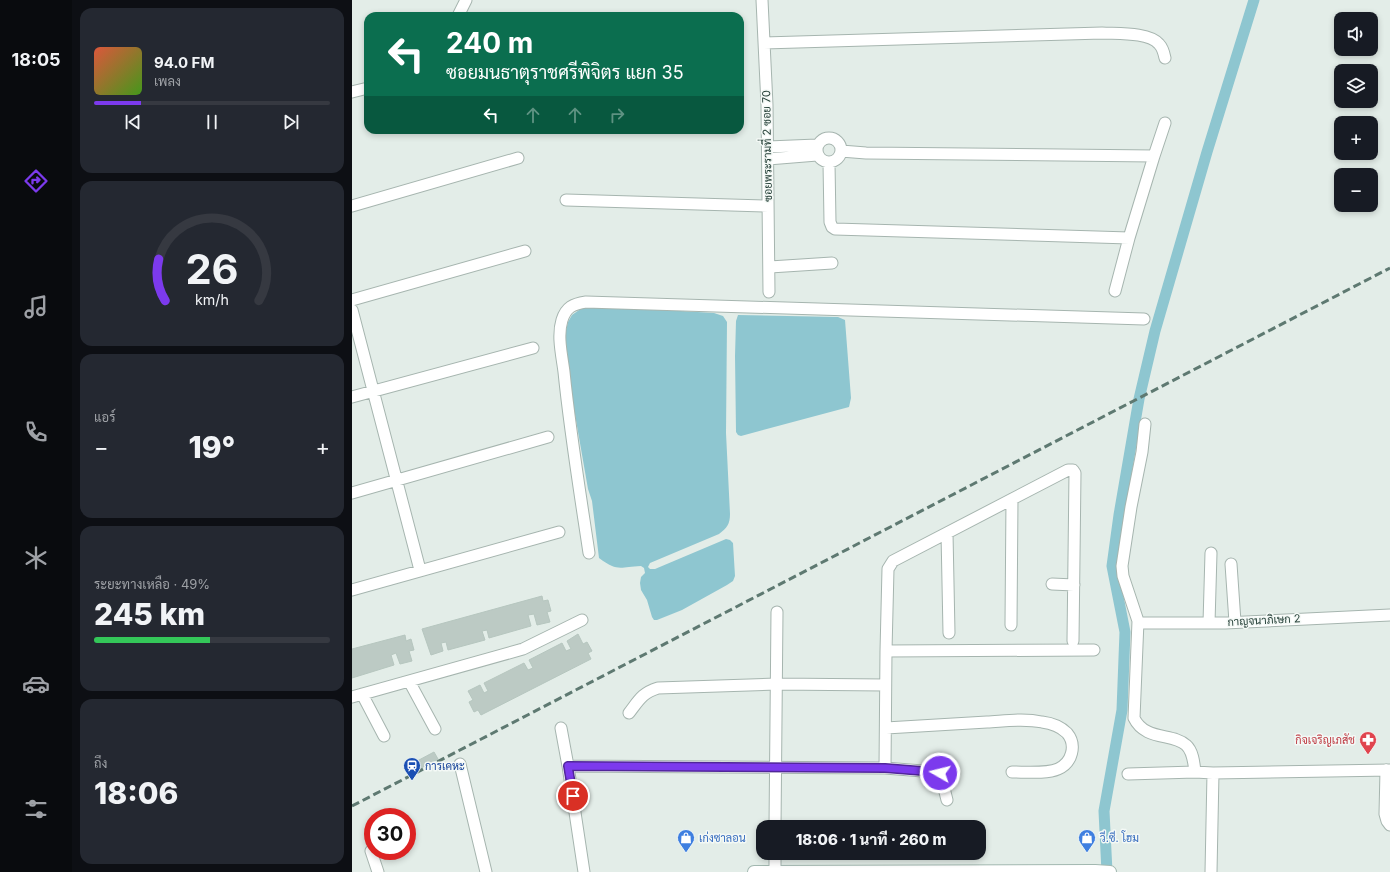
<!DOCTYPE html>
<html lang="th">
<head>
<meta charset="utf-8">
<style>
	:root { --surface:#171b24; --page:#242831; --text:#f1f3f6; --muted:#9ea1a6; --line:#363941; --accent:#7c3aed }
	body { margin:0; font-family:Inter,Sarabun,sans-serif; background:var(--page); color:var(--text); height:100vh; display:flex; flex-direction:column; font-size:15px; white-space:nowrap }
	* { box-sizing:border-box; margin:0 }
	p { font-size:13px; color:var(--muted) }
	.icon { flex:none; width:22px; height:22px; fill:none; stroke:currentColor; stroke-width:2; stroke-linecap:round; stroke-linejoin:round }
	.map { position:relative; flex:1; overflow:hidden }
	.panel { display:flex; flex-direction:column; gap:8px; padding:8px; background:#0d0f14; width:280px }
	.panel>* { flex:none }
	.banner { position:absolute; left:12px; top:12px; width:380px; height:122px; border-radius:12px; box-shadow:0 2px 6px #0003; background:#0b6e4f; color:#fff; overflow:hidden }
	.fabs { position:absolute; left:982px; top:12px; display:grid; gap:8px }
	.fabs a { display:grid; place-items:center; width:44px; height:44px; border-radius:8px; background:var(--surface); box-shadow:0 2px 6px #0003; font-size:20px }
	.speed { position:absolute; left:12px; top:808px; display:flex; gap:8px; font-size:20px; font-weight:700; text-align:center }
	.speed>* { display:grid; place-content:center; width:52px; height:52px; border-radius:50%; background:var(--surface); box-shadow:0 2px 6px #0003; line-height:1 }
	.speed .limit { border:6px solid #d22; background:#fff; color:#111 }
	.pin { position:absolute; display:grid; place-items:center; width:34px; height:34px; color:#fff; margin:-17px; border:2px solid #fff; border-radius:50%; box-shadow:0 1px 4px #0007 }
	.me { position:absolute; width:44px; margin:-22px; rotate:278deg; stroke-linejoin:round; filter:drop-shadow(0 0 3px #0008) }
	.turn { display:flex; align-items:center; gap:14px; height:84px; padding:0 16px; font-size:18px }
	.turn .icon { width:52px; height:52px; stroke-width:2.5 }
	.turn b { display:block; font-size:28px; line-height:34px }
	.lanes { display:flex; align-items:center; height:38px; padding:0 16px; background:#0003; justify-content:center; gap:20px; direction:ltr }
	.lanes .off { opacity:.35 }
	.big { font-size:30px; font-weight:800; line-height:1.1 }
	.panel .card { flex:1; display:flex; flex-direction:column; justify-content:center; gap:6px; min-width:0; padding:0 14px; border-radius:12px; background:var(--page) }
	.panel .dial { align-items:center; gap:0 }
	.dial svg { height:104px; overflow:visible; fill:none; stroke:var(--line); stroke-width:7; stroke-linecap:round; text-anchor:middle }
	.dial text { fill:var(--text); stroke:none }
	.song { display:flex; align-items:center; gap:12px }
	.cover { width:48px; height:48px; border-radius:6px; background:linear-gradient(135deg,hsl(10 70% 55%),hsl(100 70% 35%)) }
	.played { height:4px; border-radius:2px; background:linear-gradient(90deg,var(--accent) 20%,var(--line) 20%) }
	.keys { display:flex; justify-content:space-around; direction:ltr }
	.heat { display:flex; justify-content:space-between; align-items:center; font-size:22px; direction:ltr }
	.charge { height:6px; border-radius:3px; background:linear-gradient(90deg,#34c759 49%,var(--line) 0) }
	.trip { position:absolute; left:404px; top:820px; width:230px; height:40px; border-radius:12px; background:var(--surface); box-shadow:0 2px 6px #0003; font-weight:800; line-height:40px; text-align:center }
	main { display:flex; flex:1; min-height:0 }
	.menu { display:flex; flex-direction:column; width:72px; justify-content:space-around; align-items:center; background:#090b0e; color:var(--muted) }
	.menu .icon { width:28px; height:28px }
	.menu .on { color:var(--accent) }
	.menu b { font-size:18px; color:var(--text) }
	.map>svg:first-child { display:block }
	.water { fill:#8ec6d0 }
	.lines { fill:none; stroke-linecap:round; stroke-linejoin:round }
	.canal { stroke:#8ec6d0; stroke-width:11 }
	.building { fill:#bccac4; stroke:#b6c6bf }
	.street-casing { stroke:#a6b5af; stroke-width:13 }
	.secondary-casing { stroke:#a2b8b0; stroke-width:14 }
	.street { stroke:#fff; stroke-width:11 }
	.secondary { stroke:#fff; stroke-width:12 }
	.rail { stroke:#5e7971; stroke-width:3; stroke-dasharray:8 4; stroke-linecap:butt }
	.route-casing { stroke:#51269a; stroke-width:10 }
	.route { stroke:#7c3aed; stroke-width:7 }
	.labels { text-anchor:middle; stroke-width:3; stroke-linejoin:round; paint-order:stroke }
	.street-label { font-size:11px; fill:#233e36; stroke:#f4f9f6 }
	.health-label { font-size:11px; fill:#be3a42; stroke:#f4f9f6; text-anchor:end }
	.transit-label { font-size:11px; fill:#164399; stroke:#f4f9f6; text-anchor:start }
	.shop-label { font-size:11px; fill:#366cbe; stroke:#f4f9f6; text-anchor:start }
</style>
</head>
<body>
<main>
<nav class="menu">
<b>18:05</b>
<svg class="icon on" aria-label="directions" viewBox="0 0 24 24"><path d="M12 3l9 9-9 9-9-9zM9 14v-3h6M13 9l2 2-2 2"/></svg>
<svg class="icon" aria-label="music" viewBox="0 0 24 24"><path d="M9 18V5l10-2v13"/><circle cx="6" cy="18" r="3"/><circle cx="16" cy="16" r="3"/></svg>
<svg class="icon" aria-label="phone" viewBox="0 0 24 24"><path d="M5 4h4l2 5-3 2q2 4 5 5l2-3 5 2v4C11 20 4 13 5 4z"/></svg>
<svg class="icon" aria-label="climate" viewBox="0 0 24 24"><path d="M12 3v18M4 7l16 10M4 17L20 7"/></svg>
<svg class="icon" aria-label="car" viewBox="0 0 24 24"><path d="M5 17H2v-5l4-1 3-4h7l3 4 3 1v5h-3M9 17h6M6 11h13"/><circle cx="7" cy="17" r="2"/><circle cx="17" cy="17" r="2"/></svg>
<svg class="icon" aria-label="filters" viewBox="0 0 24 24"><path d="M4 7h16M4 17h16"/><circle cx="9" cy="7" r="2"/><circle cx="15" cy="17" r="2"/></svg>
</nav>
<section class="panel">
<div class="card">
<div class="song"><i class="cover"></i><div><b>94.0 FM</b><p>เพลง</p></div></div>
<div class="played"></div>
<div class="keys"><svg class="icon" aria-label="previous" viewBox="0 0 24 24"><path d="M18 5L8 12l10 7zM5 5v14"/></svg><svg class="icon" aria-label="pause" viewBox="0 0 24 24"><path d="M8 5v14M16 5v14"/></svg><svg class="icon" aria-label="next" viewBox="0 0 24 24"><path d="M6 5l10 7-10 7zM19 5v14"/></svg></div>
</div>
<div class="card dial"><svg viewBox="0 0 100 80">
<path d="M14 69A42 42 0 1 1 86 69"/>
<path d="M14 69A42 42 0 0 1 9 37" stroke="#7c3aed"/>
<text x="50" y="56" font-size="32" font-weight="700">26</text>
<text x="50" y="72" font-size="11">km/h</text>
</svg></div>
<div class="card"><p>แอร์</p>
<div class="heat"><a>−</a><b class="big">19°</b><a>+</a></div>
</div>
<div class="card"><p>ระยะทางเหลือ · 49%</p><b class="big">245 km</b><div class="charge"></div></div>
<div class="card"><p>ถึง</p><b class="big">18:06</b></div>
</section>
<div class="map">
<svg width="1038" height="872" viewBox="0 0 1038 872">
	<rect width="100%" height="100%" fill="#e3ede8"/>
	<path class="water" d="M 245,306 L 362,313 L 371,316 L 375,322 L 374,433 L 378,514 C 378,524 375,528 367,534 L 298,563 L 296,567 L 298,569 L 303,569 L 374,539 L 378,540 L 381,543 L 383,576 L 381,581 L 375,585 L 330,610 L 305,620 L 302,620 L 300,617 L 295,600 L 289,590 L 288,583 L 289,577 L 293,573 L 292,568 L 289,566 C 267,567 266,572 247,558 L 240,501 L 236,489 L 221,403 L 213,334 L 216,322 L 220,315 L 230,308 Z
		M 386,315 L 486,317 L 493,320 L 499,398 L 497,407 L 389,436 L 386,435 L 384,432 L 383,356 L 384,321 Z"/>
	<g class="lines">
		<path class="canal" d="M 755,872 L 752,811 L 770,710 L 773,632 L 760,566 L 767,515 L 787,399 L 803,331 L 855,152 L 902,0"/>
	</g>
	<path class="building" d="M 190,596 L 191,601 L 196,600 L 199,611 L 195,612 L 198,622 L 185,625 L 182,614 L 176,615 L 179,626 L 137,638 L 135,630 L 130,631 L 133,640 L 96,650 L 94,642 L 89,643 L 91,651 L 79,655 L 70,629 Z
		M 226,634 L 231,644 L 235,642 L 240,651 L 236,653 L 239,659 L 129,715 L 126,710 L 122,712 L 117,702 L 121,700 L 116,691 L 128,685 L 132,693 L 136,691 L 132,683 L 172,663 L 176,670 L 181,668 L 177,660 L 210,643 L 214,651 L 219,649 L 215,641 Z
		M 53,635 L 54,641 L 59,639 L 62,650 L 57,651 L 60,661 L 48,664 L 44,653 L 39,655 L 42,665 L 0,678 L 0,649 Z
		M 82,752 L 86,759 L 56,775 L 52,768 Z"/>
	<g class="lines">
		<defs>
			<path id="street" d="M 410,0 L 415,105 L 417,292
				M 106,16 L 114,0
				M 412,43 L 750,33 C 765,34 797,32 807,44 C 811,48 812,53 813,58
				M 0,92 L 16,88
				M465 150a12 12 0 1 1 24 0a12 12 0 1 1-24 0Z
				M 416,147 L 465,145
				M 802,156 L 813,123
				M 416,159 L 465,155
				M 477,163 L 478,222 L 480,227 L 483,229 L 777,238 L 802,156 L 514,153 L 489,151
				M 214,200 L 416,206
				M 0,206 L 166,158
				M 418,267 L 480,263
				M 763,291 L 777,238
				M 0,300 L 173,251
				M 0,310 L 68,570
				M 0,397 L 181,348
				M 793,424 L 790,452 L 779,507 L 770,566 L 771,576 L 786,621 L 782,718 C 793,741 821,733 834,745 C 841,751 842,763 843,772
				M 0,493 L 196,437
				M 595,533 L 597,633
				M 237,553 C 228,493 218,432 212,372 C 210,356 205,336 210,320 C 214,307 221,304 234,302 L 792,319
				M 879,564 L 883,622
				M 700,584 L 722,585
				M 0,590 L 207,532
				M 786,623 L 873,623 L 1038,615
				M 857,623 L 859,553
				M 659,625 L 660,499
				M 534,651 L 742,650
				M 57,681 L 83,729
				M 10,694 L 32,736
				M 0,697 L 171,649 L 230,620
				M 277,713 C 287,700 290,693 306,688 L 424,684 L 533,685
				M 209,728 L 216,766 L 232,872
				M 534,728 C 568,726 601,724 635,722 C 653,721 672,718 690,722 C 698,723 708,726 715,733 C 725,745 720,763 706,769 C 695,774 673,772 660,772
				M 108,764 L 134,872
				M 216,766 L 533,768 L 583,772 L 588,773 L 589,776 L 595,800
				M 533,768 L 534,651 L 536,569 L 541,561 L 716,470 L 721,470 L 723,473 L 721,641
				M 1034,770 L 1033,814 L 1035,821 L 1038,825
				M 776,774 L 843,772 L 861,773 L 1038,770
				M 423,827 L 425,612
				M 19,851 L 26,872
				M 423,872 L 423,853
				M 859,872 L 861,773"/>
			<path id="secondary" d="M 402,872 L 743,871 L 758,872"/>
		</defs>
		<use href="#street" class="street-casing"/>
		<use href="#secondary" class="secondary-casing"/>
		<use href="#street" class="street"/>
		<use href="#secondary" class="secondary"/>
		<path class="rail" d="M 0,806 L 1038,268"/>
	</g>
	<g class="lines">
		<defs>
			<path id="route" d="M 221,796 L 216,766 L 533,768 L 583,772 L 588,773"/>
		</defs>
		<use href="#route" class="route-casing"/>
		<use href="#route" class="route"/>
	</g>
	<defs>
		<symbol id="pharmacy-pin" viewBox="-11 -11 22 30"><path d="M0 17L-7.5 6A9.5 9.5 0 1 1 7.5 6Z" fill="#e0444e" stroke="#f4f9f6"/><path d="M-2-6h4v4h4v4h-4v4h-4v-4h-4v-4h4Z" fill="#fff"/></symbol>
		<symbol id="station-pin" viewBox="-11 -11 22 30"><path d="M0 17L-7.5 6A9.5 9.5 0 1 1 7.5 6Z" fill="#1a4fb4" stroke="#f4f9f6"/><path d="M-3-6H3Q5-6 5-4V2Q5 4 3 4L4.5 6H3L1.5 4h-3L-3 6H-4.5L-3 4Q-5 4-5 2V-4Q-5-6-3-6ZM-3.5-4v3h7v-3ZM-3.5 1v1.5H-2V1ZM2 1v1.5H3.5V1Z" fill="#fff"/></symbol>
		<symbol id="shop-pin" viewBox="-11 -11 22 30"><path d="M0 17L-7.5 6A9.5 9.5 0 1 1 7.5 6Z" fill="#3f7fe0" stroke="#f4f9f6"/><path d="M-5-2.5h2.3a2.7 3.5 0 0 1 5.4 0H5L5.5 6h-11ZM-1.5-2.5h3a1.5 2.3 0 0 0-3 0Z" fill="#fff"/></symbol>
	</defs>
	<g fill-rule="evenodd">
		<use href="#pharmacy-pin" x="1006" y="730" width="20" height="27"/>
		<use href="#station-pin" x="50" y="756" width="20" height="27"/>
		<use href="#shop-pin" x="324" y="828" width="20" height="27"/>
		<use href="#shop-pin" x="725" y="828" width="20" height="27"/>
	</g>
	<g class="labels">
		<g class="street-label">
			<text transform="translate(415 146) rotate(-91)" y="4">ซอยพระรามที่ 2 ซอย 70</text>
			<text transform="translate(912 620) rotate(-3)" y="4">กาญจนาภิเษก 2</text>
		</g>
		<g class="health-label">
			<text x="1003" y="744">กิจเจริญเภสัช</text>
		</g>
		<g class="transit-label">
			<text x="73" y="770">การเคหะ</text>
		</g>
		<g class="shop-label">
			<text x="347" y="842">เก่งซาลอน</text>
			<text x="748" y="842">วี.ซี. โฮม</text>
		</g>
	</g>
</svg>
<div class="fabs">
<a><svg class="icon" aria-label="sound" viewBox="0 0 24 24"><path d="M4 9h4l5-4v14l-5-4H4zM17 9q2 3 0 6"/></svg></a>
<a><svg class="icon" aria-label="layers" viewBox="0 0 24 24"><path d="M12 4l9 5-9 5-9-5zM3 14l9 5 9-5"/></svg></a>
<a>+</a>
<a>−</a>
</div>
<div class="speed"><div class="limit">30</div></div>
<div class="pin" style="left:221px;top:796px;background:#d93025"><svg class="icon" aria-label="arrive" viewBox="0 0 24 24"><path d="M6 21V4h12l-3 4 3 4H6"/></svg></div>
<svg class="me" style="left:588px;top:773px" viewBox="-20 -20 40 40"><circle r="17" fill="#7c3aed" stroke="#fff" stroke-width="3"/><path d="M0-11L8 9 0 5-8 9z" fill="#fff"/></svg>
<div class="trip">18:06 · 1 นาที · 260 m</div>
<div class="banner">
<div class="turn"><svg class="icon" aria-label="left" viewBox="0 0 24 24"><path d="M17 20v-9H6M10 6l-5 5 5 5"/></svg><div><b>240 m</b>ซอยมนธาตุราชศรีพิจิตร แยก 35</div></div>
<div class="lanes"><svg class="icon" aria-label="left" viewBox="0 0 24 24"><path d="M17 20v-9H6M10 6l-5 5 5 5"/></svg><svg class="icon off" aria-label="ahead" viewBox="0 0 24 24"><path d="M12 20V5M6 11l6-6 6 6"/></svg><svg class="icon off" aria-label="ahead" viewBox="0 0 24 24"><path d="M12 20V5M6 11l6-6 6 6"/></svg><svg class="icon off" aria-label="right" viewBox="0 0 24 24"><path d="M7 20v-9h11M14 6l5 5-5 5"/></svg></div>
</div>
</div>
</main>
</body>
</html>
